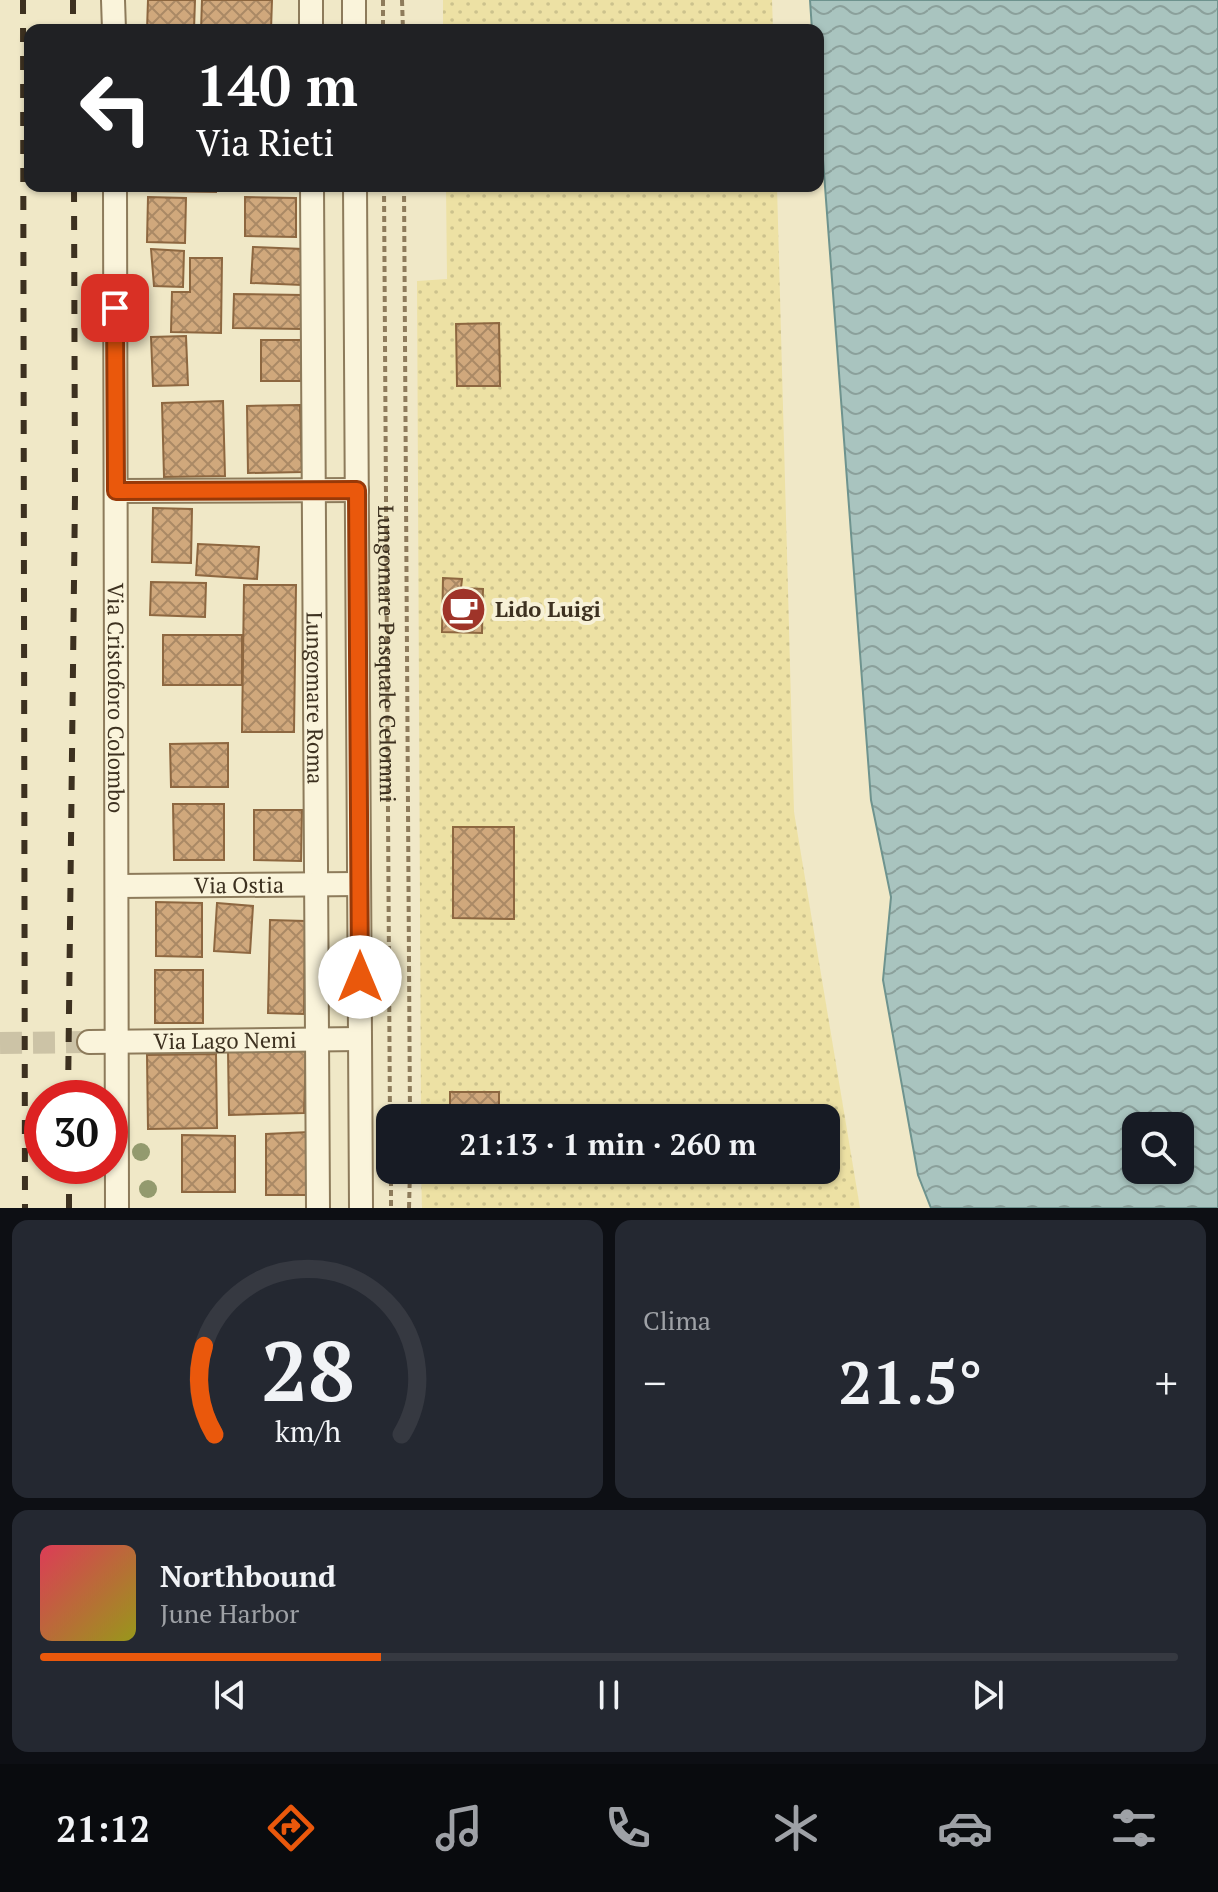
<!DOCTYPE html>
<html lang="it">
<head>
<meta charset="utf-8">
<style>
	:root { --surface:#171b24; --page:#242831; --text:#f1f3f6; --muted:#9ea1a6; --line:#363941; --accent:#ea580c }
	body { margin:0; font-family:"PT Serif",serif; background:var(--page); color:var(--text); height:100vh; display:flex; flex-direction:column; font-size:30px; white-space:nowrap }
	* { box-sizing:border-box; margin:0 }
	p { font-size:26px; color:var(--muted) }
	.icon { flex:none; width:44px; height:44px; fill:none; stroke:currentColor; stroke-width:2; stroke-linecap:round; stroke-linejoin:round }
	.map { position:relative; height:1208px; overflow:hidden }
	.panel { display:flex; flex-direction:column; gap:12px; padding:12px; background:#0d0f14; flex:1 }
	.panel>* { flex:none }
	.banner { position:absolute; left:24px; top:24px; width:800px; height:168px; border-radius:16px; box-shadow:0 2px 6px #0004; background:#202124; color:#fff; overflow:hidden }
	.tools { position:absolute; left:1122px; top:1112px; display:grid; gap:16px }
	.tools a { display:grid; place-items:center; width:72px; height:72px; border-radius:16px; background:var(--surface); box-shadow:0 2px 6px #0004; font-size:40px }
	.speed { position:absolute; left:24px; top:1080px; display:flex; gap:16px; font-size:40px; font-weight:700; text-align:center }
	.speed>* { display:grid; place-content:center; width:104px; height:104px; border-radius:50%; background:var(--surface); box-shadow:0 2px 6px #0004; line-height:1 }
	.speed .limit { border:12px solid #d22; background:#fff; color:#111 }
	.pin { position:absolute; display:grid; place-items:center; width:68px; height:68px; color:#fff; margin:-34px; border-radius:16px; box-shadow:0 4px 12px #0006 }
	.me { position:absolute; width:88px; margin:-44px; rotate:0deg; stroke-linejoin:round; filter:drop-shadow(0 0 6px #0008) }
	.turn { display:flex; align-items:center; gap:28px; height:168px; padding:0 40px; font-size:36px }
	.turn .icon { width:104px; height:104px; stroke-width:2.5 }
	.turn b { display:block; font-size:56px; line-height:68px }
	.big { font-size:60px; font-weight:800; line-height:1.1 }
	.panel .tile { flex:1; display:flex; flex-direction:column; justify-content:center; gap:12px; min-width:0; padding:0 28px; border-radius:16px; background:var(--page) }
	.panel .dial { align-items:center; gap:0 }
	.dial svg { height:208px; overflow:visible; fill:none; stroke:var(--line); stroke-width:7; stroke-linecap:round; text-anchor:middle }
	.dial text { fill:var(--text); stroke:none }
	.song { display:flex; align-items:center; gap:24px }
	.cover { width:96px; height:96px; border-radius:12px; background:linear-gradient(135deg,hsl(350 70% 55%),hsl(60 70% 35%)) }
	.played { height:8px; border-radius:4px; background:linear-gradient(90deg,var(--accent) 30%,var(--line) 30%) }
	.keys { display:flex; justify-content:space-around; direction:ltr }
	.heat { display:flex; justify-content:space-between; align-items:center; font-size:44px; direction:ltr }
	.panel .tiles { flex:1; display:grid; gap:12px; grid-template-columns:1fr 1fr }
	.tile:last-child { grid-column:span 2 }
	.trip { position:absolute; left:376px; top:1104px; width:464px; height:80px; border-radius:16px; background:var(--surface); box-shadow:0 2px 6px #0004; font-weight:800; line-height:80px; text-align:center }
	.menu { display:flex; height:128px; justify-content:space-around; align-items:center; background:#090b0e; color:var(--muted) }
	.menu .icon { width:56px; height:56px }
	.menu .selected { color:var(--accent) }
	.menu b { font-size:36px; color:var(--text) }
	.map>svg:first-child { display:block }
	.sand { fill:url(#sand-dots) }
	.water { fill:url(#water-waves); stroke:#6e938e; stroke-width:2; fill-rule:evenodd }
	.building { fill:url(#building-cross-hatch); stroke:#8d6740; stroke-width:2 }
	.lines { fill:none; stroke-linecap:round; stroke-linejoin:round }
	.minor-tunnel { stroke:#ccc3a6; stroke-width:22; stroke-dasharray:22 11; stroke-linecap:butt }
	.minor-casing { stroke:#8d7b5b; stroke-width:26 }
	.path { stroke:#8d7b5b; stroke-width:4; stroke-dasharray:6 4; stroke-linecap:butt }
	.minor { stroke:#faf4db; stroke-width:22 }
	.rail { stroke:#3d3120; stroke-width:6; stroke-dasharray:14 14; stroke-linecap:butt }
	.tree { fill:#939a6e }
	.route-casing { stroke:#983908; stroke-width:20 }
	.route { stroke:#ea580c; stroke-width:14 }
	.labels { text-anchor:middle; stroke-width:8; stroke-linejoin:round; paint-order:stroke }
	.poi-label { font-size:22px; font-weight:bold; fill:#3d3120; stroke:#f7f1d7; text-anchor:start }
	.street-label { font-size:22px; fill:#3d3120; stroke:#f7f1d7 }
</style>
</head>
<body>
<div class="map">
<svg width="1218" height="1208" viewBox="0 0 1218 1208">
	<defs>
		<pattern id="sand-dots" width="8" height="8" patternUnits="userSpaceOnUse" patternTransform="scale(2)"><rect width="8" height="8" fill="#ede1a4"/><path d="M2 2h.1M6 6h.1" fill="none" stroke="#ccc28d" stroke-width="1.8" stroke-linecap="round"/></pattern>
		<pattern id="water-waves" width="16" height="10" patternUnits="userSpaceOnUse" patternTransform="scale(2)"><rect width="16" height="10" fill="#a9c4bf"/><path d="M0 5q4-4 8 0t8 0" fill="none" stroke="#8ba09b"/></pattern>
		<pattern id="building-cross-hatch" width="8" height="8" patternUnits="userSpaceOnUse" patternTransform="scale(2)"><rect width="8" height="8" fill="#d0a87c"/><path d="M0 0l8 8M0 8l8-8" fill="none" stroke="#aa8965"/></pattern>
	</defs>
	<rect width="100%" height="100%" fill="#f0e8c7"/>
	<path class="sand" d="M 443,0 L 772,0 L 773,30 L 443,30 Z
		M 446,186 L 777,186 L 794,812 L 860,1208 L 422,1208 L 421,1170 L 826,1170 L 826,1118 L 421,1118 L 417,281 L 447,279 Z"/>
	<path class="water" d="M 810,0 L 1218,0 L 1218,1208 L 931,1208 L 918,1175 L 883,980 L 891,897 L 871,800 L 818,93 L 818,30 L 812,30 ZM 1136,1126 L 1180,1126 L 1180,1170 L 1136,1170 Z"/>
	<path class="building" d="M 148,0 L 195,0 L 194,30 L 147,30 Z
		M 202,0 L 272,0 L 271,30 L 201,30 Z
		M 145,186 L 216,186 L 216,192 L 145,191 Z
		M 148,197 L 186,198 L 185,243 L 147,242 Z
		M 245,197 L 296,198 L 296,237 L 245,236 Z
		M 253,247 L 303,249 L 302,285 L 251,283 Z
		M 151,249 L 184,251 L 183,287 L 154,286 Z
		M 190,258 L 222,258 L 221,333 L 171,332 L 172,292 L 190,292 Z
		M 234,294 L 303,295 L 302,329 L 233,328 Z
		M 499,323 L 500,386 L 457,386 L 456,324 Z
		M 186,336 L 188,385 L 153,386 L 151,337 Z
		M 261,340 L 301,340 L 301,381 L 261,381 Z
		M 223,401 L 225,476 L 164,477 L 162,403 Z
		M 300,405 L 302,472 L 248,473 L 247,406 Z
		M 153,508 L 192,509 L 191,563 L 152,562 Z
		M 198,544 L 259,547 L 257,579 L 196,575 Z
		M 443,578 L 462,579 L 461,588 L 483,589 L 482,633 L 442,632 Z
		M 151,582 L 206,583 L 205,617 L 150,615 Z
		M 244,585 L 296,585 L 294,732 L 242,732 Z
		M 163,635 L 242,635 L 242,685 L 163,685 Z
		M 228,743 L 228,787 L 171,787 L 170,744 Z
		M 173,804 L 224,804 L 224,860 L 174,860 Z
		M 254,810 L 302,810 L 301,861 L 254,860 Z
		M 453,827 L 514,827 L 514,919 L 453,918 Z
		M 156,902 L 202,903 L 202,957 L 156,956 Z
		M 217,903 L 253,906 L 250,953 L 214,951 Z
		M 270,920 L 305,921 L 304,1014 L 268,1013 Z
		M 155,970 L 203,970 L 203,1023 L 155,1023 Z
		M 228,1051 L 306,1051 L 304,1113 L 229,1115 Z
		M 216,1054 L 217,1128 L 148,1129 L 147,1055 Z
		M 450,1092 L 499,1092 L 499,1118 L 450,1118 Z
		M 309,1132 L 311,1195 L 266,1195 L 266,1134 Z
		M 182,1135 L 235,1136 L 235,1192 L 182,1192 Z"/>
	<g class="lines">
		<path class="minor-tunnel" d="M 0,1043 L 89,1042"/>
		<defs>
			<g id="minor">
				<path d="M 113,0 L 114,30"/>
				<path d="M 311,0 L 311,30"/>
				<path d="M 354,0 L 354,30"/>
				<path id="s2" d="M 115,186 L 117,1208"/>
				<path id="s3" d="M 312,186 L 318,1208"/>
				<path d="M 355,186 L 361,1208"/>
				<path d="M 116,491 L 357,490"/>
				<path id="s4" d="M 119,886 L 359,884"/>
				<path id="s5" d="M 89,1042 L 360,1039"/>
			</g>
		</defs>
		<use href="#minor" class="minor-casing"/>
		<g class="path">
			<path d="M 383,0 L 383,30"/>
			<path d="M 402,0 L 403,30"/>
			<path id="s1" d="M 384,186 L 390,1123"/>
			<path d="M 404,186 L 410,1118"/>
			<path d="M 391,1170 L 391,1208"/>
			<path d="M 409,1208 L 410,1170"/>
		</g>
		<use href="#minor" class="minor"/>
		<path class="rail" d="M 23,0 L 25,1208
			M 73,0 L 73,30
			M 68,1098 L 75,496 L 74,186
			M 69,1166 L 69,1208"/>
	</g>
	<g class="tree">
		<circle cx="141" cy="1152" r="9"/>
		<circle cx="148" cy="1189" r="9"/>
	</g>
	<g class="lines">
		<defs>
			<path id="route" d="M 115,308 L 116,491 L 357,490 L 360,977"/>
		</defs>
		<use href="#route" class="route-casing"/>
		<use href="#route" class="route"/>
	</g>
	<defs>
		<symbol id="cafe-disc" viewBox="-11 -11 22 22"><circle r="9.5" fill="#9f3429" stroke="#f7f1d7"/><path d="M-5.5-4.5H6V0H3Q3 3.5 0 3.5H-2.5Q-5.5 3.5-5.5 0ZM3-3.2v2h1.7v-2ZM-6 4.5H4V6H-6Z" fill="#fff"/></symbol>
	</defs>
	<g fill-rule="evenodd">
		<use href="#cafe-disc" x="438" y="584" width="51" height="51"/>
	</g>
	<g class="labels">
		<g class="poi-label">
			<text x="495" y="617">Lido Luigi</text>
		</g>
		<g class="street-label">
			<text dy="8" stroke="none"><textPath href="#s1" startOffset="468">Lungomare Pasquale Celommi</textPath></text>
			<text dy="8" stroke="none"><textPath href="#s2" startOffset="512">Via Cristoforo Colombo</textPath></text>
			<text dy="8" stroke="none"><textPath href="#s3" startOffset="512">Lungomare Roma</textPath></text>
			<text dy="8" stroke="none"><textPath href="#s4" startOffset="120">Via Ostia</textPath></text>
			<text dy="8" stroke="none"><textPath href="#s5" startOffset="136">Via Lago Nemi</textPath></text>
		</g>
	</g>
</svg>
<div class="tools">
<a><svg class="icon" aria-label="search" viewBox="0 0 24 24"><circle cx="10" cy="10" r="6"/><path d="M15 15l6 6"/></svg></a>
</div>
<div class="speed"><div class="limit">30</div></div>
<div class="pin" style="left:115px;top:308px;background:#d93025"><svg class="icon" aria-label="arrive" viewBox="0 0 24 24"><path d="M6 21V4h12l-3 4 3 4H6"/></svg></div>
<svg class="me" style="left:360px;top:977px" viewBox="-20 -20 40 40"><circle r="19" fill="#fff"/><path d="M0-13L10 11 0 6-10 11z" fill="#ea580c"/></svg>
<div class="trip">21:13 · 1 min · 260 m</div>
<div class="banner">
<div class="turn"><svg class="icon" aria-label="left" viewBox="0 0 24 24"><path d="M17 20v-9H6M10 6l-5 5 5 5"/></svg><div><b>140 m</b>Via Rieti</div></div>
</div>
</div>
<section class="panel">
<div class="tiles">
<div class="tile dial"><svg viewBox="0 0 100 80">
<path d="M14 69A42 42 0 1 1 86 69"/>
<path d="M14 69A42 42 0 0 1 10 35" stroke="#ea580c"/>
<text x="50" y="56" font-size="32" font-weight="700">28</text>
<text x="50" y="72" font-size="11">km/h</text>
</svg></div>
<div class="tile"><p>Clima</p>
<div class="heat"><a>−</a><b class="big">21.5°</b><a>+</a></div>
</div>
<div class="tile">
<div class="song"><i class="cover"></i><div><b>Northbound</b><p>June Harbor</p></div></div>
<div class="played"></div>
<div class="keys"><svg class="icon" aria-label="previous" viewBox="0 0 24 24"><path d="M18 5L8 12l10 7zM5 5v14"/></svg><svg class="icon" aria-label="pause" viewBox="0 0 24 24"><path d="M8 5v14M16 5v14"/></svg><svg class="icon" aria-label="next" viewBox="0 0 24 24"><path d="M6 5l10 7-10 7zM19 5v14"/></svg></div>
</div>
</div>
</section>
<nav class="menu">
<b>21:12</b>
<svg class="icon selected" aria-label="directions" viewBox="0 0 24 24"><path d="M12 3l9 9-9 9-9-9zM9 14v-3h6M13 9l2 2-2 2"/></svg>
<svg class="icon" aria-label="music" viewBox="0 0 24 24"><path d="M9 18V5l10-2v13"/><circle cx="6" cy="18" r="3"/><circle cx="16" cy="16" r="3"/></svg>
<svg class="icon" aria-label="phone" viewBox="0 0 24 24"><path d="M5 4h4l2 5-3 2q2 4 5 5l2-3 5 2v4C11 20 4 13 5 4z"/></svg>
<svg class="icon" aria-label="climate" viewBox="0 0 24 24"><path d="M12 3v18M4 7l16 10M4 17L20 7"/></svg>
<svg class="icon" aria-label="car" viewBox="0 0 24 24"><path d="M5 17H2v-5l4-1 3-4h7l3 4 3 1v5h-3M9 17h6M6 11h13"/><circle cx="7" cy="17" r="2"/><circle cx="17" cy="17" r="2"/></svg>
<svg class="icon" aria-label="filters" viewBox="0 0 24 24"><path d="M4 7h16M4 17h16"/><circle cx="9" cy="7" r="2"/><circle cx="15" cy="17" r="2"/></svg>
</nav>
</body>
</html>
